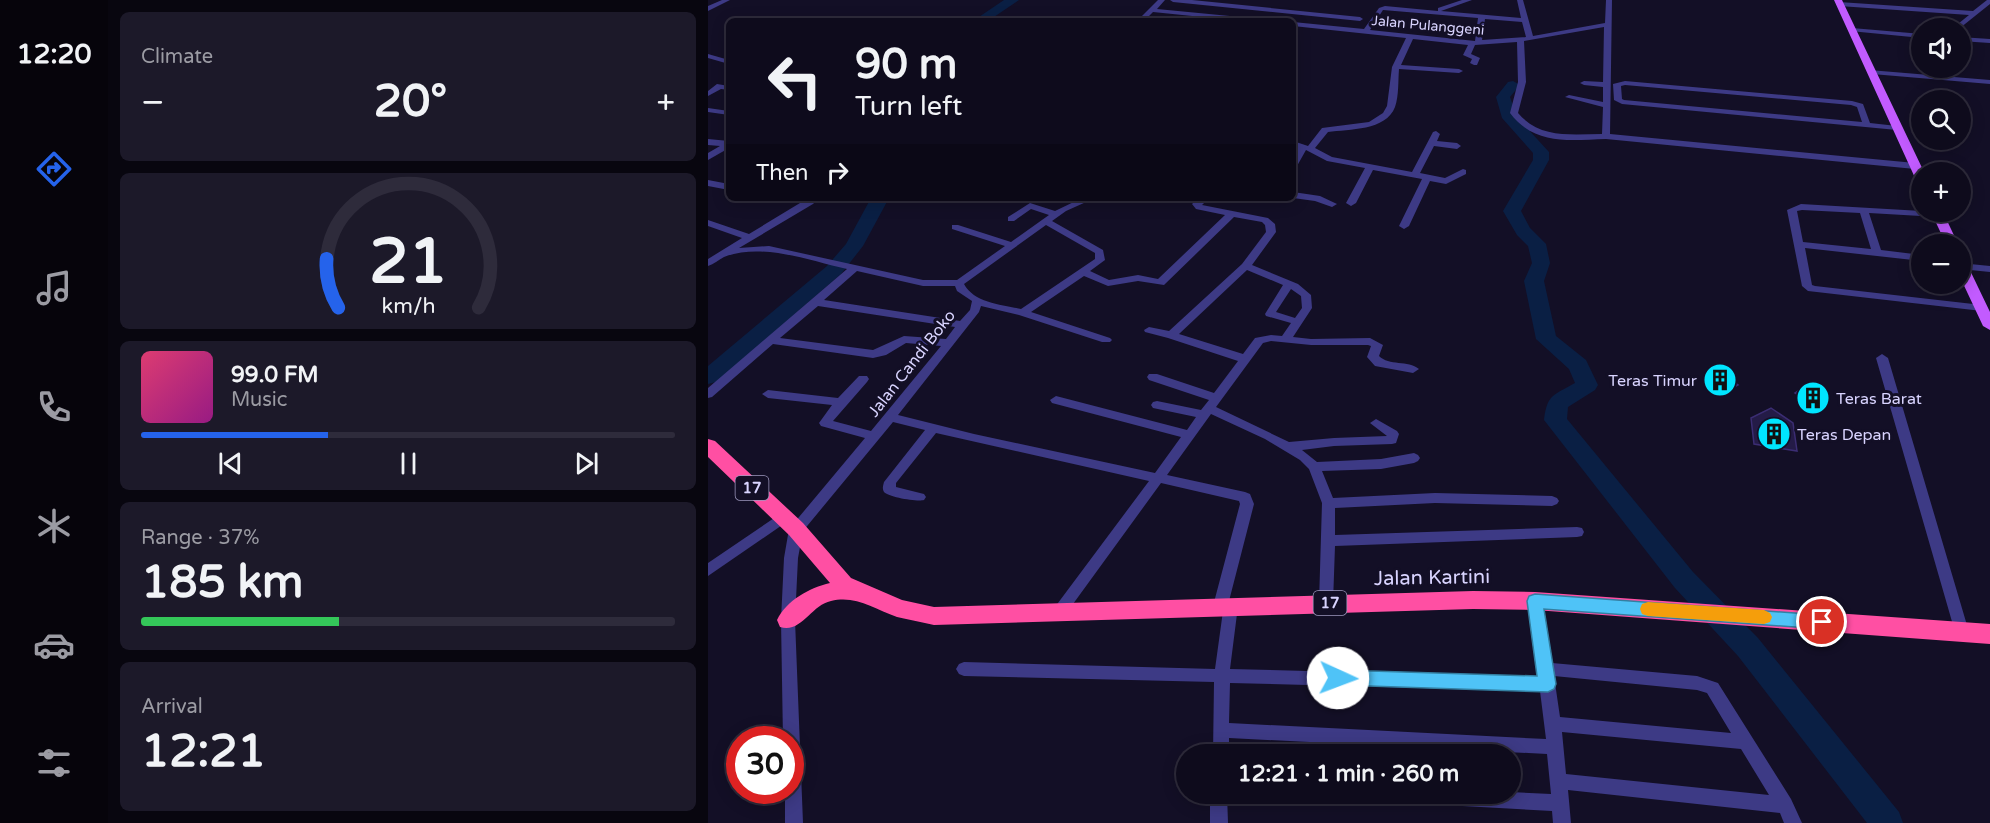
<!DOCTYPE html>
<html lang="en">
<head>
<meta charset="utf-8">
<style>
	:root { --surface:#0e0b1c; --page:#1c1929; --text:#f1f3f6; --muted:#9b9ba3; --line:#2e2b3b; --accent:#2563eb }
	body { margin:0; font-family:"Varela Round",sans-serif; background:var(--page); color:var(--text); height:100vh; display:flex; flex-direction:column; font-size:22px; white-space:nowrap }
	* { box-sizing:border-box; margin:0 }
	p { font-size:20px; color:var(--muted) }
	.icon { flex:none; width:33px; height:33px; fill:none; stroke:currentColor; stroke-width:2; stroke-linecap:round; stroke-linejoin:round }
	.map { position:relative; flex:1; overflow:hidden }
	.sheet { display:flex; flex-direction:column; gap:12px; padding:12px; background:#08060f; width:600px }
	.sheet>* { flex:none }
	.hud { position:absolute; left:18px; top:18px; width:570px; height:183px; border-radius:9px; box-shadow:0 3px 15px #0003,0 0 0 2px var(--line); background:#0e0b1c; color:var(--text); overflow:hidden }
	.fabs { position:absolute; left:1203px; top:18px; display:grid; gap:12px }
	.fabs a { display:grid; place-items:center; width:60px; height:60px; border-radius:50%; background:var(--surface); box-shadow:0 3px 15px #0003,0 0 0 2px var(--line); font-size:30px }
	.speed { position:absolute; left:18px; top:726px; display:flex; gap:12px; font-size:30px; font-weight:700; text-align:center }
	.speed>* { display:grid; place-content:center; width:78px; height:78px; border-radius:50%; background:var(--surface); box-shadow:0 3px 15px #0003,0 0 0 2px var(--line); line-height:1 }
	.speed .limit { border:9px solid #d22; background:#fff; color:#111 }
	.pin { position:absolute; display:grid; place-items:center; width:51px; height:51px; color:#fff; margin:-26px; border:3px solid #fff; border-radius:50%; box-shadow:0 2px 6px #0007 }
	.me { position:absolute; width:66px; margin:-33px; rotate:92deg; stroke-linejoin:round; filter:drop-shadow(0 0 4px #0008) }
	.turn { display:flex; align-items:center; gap:21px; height:126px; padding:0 30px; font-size:27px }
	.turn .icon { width:78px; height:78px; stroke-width:2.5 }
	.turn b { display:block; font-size:42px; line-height:51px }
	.then { display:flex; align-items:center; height:57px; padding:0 30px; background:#0003; gap:12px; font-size:22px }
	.big { font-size:45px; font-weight:700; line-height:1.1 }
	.sheet .widget { flex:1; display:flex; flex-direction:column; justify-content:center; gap:9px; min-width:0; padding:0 21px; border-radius:9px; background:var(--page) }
	.sheet .dial { align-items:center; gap:0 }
	.dial svg { height:156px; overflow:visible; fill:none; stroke:var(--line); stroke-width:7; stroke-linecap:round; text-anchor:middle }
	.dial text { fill:var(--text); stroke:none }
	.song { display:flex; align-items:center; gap:18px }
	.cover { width:72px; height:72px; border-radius:9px; background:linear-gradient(135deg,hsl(340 70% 55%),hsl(310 70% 35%)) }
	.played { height:6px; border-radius:3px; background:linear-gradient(90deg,var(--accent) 35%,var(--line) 35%) }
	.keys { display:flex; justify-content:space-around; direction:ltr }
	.heat { display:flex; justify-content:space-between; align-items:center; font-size:33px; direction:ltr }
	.charge { height:9px; border-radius:4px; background:linear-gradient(90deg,#34c759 37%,var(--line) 0) }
	.trip { position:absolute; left:468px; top:744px; width:345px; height:60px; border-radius:30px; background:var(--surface); box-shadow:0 3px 15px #0003,0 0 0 2px var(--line); font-weight:700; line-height:60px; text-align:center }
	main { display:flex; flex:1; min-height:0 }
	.dock { display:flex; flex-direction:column; width:108px; justify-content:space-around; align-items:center; background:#06040b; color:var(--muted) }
	.dock .icon { width:42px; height:42px }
	.dock .active { color:var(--accent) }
	.dock b { font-size:27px; color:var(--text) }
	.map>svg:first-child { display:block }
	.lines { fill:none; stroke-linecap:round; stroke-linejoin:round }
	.river { fill:#0a1f44; fill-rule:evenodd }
	.building { fill:#241b47; stroke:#3b2d73; stroke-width:1.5 }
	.minor { fill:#3d3a85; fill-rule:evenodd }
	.major { fill:#c25bff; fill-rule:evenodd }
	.highway { fill:#ff4fa3; fill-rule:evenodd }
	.route { fill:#4fc3f7; stroke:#337fa1; stroke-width:1.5 }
	.slow { fill:#f59e0b }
	.labels { text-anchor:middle; stroke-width:6; stroke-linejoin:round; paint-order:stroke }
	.far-street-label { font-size:14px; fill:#d9d4ff; stroke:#130f26 }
	.shield { fill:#130f26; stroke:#9e99be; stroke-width:1.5 }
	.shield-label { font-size:15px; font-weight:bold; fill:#d9d4ff }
	.street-label { font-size:16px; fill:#d9d4ff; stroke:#130f26 }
	.poi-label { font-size:16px; fill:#d9d4ff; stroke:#130f26; text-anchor:start }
	.near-street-label { font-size:20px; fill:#d9d4ff; stroke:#130f26 }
</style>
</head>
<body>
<main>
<nav class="dock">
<b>12:20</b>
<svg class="icon active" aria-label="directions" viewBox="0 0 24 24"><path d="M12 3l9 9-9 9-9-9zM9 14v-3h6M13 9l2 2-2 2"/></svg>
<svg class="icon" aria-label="music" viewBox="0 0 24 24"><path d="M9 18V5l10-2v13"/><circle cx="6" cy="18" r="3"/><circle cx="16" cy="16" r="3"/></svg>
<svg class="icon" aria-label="phone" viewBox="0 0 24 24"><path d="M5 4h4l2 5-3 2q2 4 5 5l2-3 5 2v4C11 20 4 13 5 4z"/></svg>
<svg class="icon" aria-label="climate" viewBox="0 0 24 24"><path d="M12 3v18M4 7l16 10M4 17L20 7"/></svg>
<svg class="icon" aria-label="car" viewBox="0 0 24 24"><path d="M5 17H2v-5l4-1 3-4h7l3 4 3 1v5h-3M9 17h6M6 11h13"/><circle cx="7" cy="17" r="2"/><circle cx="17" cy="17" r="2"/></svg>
<svg class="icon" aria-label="filters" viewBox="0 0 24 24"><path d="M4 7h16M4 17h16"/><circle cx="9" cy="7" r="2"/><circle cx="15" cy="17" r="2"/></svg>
</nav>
<section class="sheet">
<div class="widget"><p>Climate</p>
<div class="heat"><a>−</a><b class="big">20°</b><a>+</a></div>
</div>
<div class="widget dial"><svg viewBox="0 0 100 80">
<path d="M14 69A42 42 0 1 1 86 69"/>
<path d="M14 69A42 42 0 0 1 8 44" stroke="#2563eb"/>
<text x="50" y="56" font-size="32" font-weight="700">21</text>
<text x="50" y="72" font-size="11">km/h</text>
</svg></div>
<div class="widget">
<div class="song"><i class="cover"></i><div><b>99.0 FM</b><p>Music</p></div></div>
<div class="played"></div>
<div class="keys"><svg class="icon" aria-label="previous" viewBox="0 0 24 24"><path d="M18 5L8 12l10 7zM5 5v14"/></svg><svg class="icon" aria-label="pause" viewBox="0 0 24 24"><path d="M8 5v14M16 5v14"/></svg><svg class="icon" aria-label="next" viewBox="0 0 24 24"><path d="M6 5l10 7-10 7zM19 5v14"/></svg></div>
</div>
<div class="widget"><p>Range · 37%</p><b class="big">185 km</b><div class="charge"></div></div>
<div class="widget"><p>Arrival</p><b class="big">12:21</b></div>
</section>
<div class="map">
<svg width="1282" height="823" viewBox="0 0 1282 823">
	<rect width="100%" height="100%" fill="#130f26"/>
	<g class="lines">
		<path class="river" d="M 296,0 L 311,0 L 280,21 L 265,21 Z
			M 805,81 L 812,85 L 802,97 L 809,117 L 841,152 L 841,160 L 813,211 L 822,228 L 838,244 L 842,263 L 836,281 L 848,336 L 878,360 L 890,385 L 887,390 L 860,407 L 859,419 L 985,572 L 1050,638 L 1191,812 L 1195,823 L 1159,823 L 1030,656 L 967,588 L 836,420 C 839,394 846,395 867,383 L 861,369 L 828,339 L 816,281 L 824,263 L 820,246 L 809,235 L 795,211 L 825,160 L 825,153 L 794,118 L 788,97 L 800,82 Z
			M 163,198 L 181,198 L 155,246 L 133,274 L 8,382 L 0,384 L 0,366 L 119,266 L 138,244 Z"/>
	</g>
	<path class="building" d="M 1001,373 L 1015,375 L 1030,385 L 1017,392 L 1003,390 Z
		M 1099,385 L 1113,387 L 1117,405 L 1103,403 L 1087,393 Z
		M 1063,408 L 1085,423 L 1089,451 L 1046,444 L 1043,418 Z"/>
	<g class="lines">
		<path class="minor" d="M 14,0 L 22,0 L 0,11 L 0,6 Z
			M 450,0 L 457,0 L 449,9 L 553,19 L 556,21 L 533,21 L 445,12 L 436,21 L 429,21 Z
			M 462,0 L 484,0 L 652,17 L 655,19 L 652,21 L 465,2 Z
			M 754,0 L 764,0 L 733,11 L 813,18 L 809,0 L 815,0 L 825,36 L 897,23 L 898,0 L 904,0 L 902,134 L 1207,163 L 1211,166 L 1207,169 L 898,139 C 861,140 827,146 802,113 L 810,82 L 809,42 L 767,45 L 763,54 L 772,58 L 769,65 L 766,65 L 762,63 L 764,59 L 755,55 L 760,45 L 705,39 L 693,65 L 751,69 L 755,71 L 751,73 L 691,69 C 690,81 691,96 687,107 C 678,131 641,129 620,132 L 607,148 L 624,157 L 704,172 L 725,132 L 728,131 L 732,134 L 729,141 L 749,143 L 753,146 L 749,149 L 726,146 L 712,173 L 737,178 L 755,169 L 758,170 L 758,174 L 738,184 L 722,181 L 701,226 L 696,229 L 691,226 L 714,179 L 665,170 L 648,203 L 643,206 L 638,203 L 657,168 L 619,161 L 598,150 L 589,166 L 585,169 L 585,158 L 590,148 L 585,147 L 585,141 L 600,146 L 614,128 L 661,122 L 675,113 L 679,106 L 684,67 L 698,38 L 585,26 L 585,22 L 656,29 L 671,8 L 677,6 L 730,11 L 730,8 ZM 675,10 L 770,18 L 767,41 L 662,30 ZM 777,19 L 814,22 L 818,37 L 774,40 ZM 896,27 L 895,82 L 876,81 L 872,83 L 876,85 L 895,87 L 895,102 L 861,95 L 857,97 L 895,107 L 894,134 C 863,134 832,139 810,113 L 818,82 L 816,41 Z
			M 1279,0 L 1282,0 L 1282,4 L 1252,28 L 1245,28 L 1261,15 L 1131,6 L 1128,4 L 1131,2 L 1265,11 Z
			M 1144,28 L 1214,34 L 1214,38 L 1142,31 L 1141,30 Z
			M 1252,37 L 1282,39 L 1282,43 L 1252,41 Z
			M 0,54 L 21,60 L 21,64 L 0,58 Z
			M 1161,70 L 1282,80 L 1282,84 L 1164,74 L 1161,74 Z
			M 917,81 L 1144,101 L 1155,104 L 1162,123 L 1189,126 L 1193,128 L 1189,130 L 914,104 L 906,100 L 905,84 ZM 917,85 L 1143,105 L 1149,107 L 1154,122 L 916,100 L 914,99 L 913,86 Z
			M 9,84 L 21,86 L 21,90 L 13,89 L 0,96 L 0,91 Z
			M 0,108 L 21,111 L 21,115 L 0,112 Z
			M 0,139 L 21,141 L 21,148 L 0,160 L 0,153 L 12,146 L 0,145 Z
			M 0,180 L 21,184 L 21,190 L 0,186 Z
			M 585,192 L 612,196 L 629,204 L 624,207 L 607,201 L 585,198 Z
			M 77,198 L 111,198 L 105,204 L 31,248 L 61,246 L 215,280 L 249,280 L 297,246 L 244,229 L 244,225 L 250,225 L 303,242 L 341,215 L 323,209 L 306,221 L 300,221 L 300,217 L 322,203 L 347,211 L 374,198 L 387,198 L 358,211 L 344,221 L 395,250 L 397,260 L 382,271 L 401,280 L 430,275 L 450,279 L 517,215 L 488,209 L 484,204 L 490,198 L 501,198 L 494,205 L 560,218 L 567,224 L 568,232 L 544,265 L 590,284 L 603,295 L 604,308 L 585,337 L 603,339 L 662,338 L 675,345 L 671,356 C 681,366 700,360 711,369 L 705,373 L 667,366 L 659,357 L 663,346 L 660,345 L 603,345 L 563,341 L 555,343 L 508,407 L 581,442 L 626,438 L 679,436 L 662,423 L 668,419 L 689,431 L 691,434 L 688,443 L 684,444 L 626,446 L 594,450 L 609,462 L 673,459 L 706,453 L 710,455 L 712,458 L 710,461 L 706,463 L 673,469 L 614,471 L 625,498 L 727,493 L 844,496 L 849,498 L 851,501 L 849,504 L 844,506 L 727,503 L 627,508 L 627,535 L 869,527 L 874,528 L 876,532 L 874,536 L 869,537 L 627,546 L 625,603 L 623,607 L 618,609 L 613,607 L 611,603 L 614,503 L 601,469 L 592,460 L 557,439 L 503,414 L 459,475 L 537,492 L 542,494 L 546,504 L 521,601 L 528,602 L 530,606 L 522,669 L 830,677 L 820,601 L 822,597 L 827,595 L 832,597 L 834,601 L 844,663 L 989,676 L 1010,683 L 1083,799 L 1094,823 L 1076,823 L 1072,813 L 860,790 L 863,823 L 845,823 L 844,811 L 682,802 L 676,800 L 674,794 L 802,792 L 843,794 L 839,754 L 521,738 L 521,754 L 505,754 L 506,682 L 256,676 L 251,674 L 248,669 L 251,664 L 256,662 L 507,669 L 515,611 L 507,610 L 505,606 L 532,504 L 531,501 L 453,483 L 357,615 L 352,617 L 347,615 L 345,611 L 347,607 L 441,481 L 228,433 L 188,483 L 188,487 L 216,494 L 218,497 L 216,500 C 209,502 180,497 176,492 C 174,489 175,486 176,482 L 217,430 L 185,422 L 95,531 L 90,558 L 87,620 L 95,823 L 77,823 L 77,790 L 82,790 L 82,740 L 75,740 L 73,620 L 76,558 L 81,529 L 157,438 L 113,426 L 111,423 L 124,405 L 60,398 L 54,394 L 60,390 L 130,398 L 151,376 L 159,376 L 161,379 L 159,382 L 125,421 L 163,431 L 233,346 L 198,343 L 178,355 L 165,358 L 65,344 L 4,397 L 0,398 L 0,388 L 139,269 C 102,261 54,242 16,257 C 10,260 6,264 0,266 L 0,259 L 34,238 L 0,226 L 0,220 L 41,234 L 92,203 ZM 526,217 L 554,222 L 557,225 L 558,232 L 534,264 L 461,331 L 441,327 L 436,330 L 437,332 L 460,338 L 530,361 L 506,393 L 449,374 L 441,374 L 439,377 L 441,380 L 501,400 L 493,410 L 449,401 L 445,402 L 443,405 L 445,408 L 488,417 L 479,430 L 348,396 L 342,400 L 344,403 L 473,437 L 447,473 L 266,434 L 190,415 L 271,312 L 273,306 L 311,315 L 394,342 L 402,342 L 404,340 L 402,338 L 323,312 L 376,276 L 400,286 L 430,281 L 456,285 ZM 338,225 L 387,253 L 387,259 L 313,309 C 295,305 266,303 256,284 ZM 539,270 L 575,285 L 557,314 L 558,316 L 583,323 L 574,336 L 563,335 L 547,338 L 535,354 L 471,334 ZM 149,271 L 215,286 L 247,286 L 249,291 L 264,301 L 262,310 L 252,321 L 116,300 ZM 583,289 L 593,296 L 594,308 L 587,318 L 568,312 ZM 110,306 L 247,327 L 238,339 L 196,336 L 165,350 L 72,338 ZM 846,676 L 989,690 L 999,693 L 1023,733 L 852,717 ZM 522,683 L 832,691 L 838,739 L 521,723 ZM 854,732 L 1033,749 L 1061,795 L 858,774 Z
			M 1093,204 L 1231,212 L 1235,214 L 1230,217 L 1161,213 L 1173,250 L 1214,255 L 1214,261 L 1097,248 L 1104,285 L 1107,286 L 1274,305 L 1279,308 L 1274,311 L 1100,291 L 1094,286 L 1079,210 ZM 1094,210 L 1152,213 L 1163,249 L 1095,242 L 1089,211 Z
			M 1252,263 L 1282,266 L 1282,272 L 1252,269 Z
			M 1174,354 L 1180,358 L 1261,632 L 1259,636 L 1254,638 L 1249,636 L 1247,632 L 1168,358 Z
			M 75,512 L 80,513 L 82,517 L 80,521 L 0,576 L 0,563 Z
			M 502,794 L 519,794 L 520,823 L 502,823 Z"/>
		<path class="major" d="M 1126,0 L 1134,0 L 1216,172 L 1214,172 L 1214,183 L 1208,180 Z
			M 1223,212 L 1235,212 L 1250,244 L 1238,244 Z
			M 1252,258 L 1258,262 L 1282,312 L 1282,330 L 1275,326 L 1252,277 Z"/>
		<path class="highway" d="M 0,439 L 7,441 L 95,523 L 143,578 L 194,600 L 226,607 L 765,591 L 827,592 L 1282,624 L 1282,644 L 827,610 L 765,609 L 226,625 C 214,622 201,620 189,617 C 166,609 148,595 123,601 C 103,605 93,634 72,627 L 69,620 C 79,600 101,588 122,583 L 81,535 L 0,457 Z"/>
	</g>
	<path class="route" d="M 827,594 L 1114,615 L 1120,617 L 1122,622 L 1120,627 L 1114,629 L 836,609 L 848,684 L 846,689 L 840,692 L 630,685 L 624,683 L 621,678 L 624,672 L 630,670 L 829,676 L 819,601 L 821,596 Z"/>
	<path class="slow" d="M 940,602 L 1056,610 L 1062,613 L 1064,617 L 1062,622 L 1056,624 L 940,616 L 934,614 L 932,609 L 934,604 Z"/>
	<defs>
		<symbol id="building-disc" viewBox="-11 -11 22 22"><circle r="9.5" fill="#00e5ff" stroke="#130f26"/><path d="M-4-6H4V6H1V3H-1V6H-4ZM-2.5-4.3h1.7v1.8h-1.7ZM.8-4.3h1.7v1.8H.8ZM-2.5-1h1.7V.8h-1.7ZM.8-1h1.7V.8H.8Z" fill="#111"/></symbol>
	</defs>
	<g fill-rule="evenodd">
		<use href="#building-disc" x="993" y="361" width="38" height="38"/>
		<use href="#building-disc" x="1086" y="379" width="38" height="38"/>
		<use href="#building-disc" x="1047" y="415" width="38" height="38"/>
	</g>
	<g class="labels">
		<g class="far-street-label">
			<text transform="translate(720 25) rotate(5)" y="5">Jalan Pulanggeni</text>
		</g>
		<g class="shield">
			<rect x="27.5" y="476" width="33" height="24" rx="4.5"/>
			<rect x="605.5" y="591" width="33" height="24" rx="4.5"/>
		</g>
		<g class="shield-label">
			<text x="44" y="493">17</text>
			<text x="622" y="608">17</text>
		</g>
		<g class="street-label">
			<text transform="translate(203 363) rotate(-52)" y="6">Jalan Candi Boko</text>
		</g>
		<g class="poi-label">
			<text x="989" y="386" text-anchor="end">Teras Timur</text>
			<text x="1128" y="404">Teras Barat</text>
			<text x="1089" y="440">Teras Depan</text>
		</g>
		<g class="near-street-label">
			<text transform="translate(724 577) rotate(-1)" y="7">Jalan Kartini</text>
		</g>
	</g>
</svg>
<div class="fabs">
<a><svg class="icon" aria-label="sound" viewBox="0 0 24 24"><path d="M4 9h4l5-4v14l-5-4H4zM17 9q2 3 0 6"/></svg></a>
<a><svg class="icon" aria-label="search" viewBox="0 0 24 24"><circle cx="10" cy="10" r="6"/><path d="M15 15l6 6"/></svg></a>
<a>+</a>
<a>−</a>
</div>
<div class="speed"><div class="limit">30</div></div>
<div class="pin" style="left:1114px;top:622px;background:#d93025"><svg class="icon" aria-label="arrive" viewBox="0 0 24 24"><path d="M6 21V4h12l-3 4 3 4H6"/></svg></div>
<svg class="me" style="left:630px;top:678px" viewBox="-20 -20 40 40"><circle r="19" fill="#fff"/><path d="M0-13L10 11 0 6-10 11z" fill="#4fc3f7"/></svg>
<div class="trip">12:21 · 1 min · 260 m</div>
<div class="hud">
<div class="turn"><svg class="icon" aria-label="left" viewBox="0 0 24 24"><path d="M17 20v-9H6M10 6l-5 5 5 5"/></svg><div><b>90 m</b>Turn left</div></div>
<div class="then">Then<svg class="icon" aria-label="right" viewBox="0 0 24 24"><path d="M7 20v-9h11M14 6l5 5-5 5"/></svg></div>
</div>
</div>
</main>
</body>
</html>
